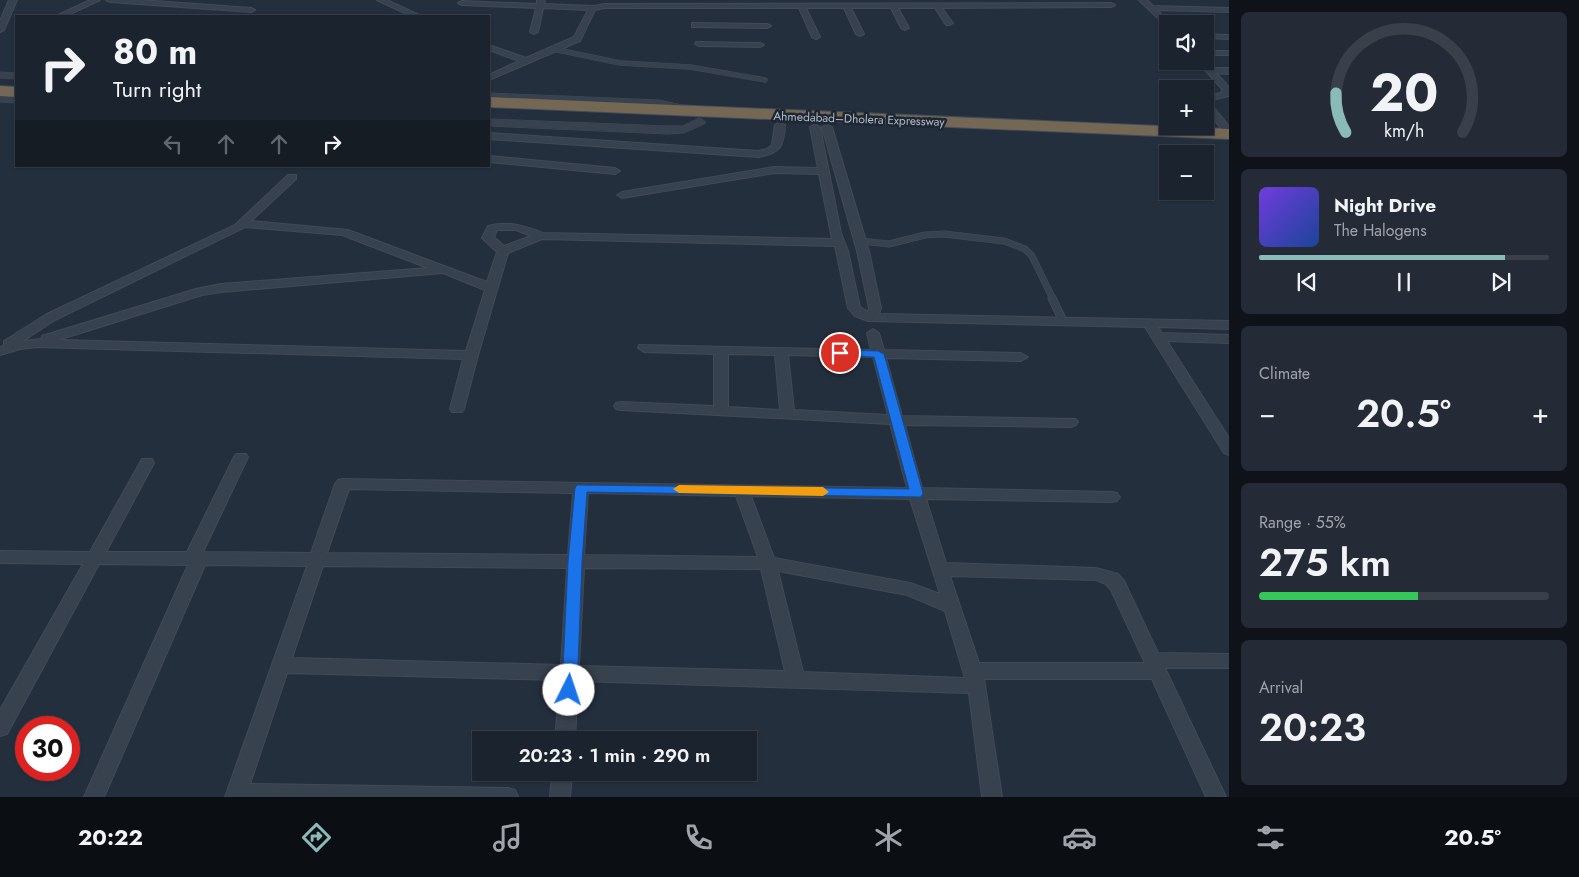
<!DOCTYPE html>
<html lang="en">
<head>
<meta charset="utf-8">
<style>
	:root { --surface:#1b232e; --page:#242b36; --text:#f1f3f6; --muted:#a0a4aa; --line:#39404a; --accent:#8bbbb9 }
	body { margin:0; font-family:Jost,sans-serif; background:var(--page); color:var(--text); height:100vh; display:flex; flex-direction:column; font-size:19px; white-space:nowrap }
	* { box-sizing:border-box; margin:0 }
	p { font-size:16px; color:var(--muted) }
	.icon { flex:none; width:28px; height:28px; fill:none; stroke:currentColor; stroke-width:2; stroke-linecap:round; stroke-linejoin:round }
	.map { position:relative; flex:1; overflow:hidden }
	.sheet { display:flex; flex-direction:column; gap:12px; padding:12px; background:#0f1319; width:350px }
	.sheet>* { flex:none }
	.guide { position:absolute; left:15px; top:15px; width:475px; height:152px; border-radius:0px; box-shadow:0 1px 4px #0004,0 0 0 1px var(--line); background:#1b232e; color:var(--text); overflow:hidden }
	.buttons { position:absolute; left:1159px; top:15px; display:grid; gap:10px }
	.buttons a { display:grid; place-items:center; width:55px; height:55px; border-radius:0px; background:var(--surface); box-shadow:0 1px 4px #0004,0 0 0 1px var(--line); font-size:25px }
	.speed { position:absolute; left:15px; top:716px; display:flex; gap:10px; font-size:25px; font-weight:700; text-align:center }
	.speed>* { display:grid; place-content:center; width:65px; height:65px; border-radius:50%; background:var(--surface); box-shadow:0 1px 4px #0004,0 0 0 1px var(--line); line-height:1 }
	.speed .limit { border:8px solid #d22; background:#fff; color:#111 }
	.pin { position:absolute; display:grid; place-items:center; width:42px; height:42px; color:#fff; margin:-21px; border:2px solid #fff; border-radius:50%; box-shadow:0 1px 5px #0007 }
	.me { position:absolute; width:55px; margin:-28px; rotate:4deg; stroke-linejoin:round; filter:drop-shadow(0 0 4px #0008) }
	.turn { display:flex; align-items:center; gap:18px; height:105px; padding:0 15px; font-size:22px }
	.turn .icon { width:65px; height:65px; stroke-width:2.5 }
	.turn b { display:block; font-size:35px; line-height:42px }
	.lanes { display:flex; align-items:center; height:48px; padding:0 15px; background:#0003; justify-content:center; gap:25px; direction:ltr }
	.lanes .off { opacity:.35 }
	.big { font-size:38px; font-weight:600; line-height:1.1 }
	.sheet .widget { flex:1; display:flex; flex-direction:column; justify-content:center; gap:8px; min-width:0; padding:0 18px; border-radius:8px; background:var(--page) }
	.sheet .dial { align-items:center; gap:0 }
	.dial svg { height:130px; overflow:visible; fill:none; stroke:var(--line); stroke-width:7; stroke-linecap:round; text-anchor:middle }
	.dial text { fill:var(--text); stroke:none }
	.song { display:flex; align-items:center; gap:15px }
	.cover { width:60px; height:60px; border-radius:8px; background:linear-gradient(135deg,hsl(260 70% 55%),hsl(220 70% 35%)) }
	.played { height:5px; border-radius:2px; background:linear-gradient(90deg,var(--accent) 85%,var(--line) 85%) }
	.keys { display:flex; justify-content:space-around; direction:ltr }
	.heat { display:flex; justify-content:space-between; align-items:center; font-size:28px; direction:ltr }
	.charge { height:8px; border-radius:4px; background:linear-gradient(90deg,#34c759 55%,var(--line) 0) }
	.trip { position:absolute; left:472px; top:731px; width:285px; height:50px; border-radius:0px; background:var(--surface); box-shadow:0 1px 4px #0004,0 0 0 1px var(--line); font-weight:600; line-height:50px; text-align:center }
	.tabs { display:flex; height:80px; justify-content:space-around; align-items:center; background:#0b0e12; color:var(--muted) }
	.tabs .icon { width:35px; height:35px }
	.tabs .on { color:var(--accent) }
	.tabs b { font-size:22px; color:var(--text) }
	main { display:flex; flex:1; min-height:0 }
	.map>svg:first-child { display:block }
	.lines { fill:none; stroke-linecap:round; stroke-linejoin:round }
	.service-far2-casing { stroke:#414a57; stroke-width:5.5 }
	.service-far1-casing { stroke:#414a57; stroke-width:7 }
	.service-casing { stroke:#414a57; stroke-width:9 }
	.minor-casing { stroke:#414a57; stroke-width:2 }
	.tertiary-casing { stroke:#414a57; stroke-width:1 }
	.motorway-casing { stroke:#434c59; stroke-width:2 }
	.service-far2 { stroke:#38414e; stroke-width:4.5 }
	.service-far1 { stroke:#38414e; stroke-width:5.5 }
	.service { stroke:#38414e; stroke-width:7 }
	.minor { fill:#38414e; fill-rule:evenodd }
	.tertiary { fill:#38414e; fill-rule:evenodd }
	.motorway { fill:#746855; fill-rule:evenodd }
	.route { fill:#1a73e8; stroke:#114b97 }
	.slow { fill:#f59e0b }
	.labels { text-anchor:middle; stroke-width:5; stroke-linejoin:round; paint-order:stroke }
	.far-street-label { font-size:12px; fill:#b4bcc9; stroke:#1d2633 }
</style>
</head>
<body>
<main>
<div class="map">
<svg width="1229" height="797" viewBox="0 0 1229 797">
	<rect width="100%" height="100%" fill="#242f3e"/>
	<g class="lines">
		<defs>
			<path id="service-far2" d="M 553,49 L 620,63 L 690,67 L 765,80"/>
			<path id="service-far1" d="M 860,241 L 889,244 L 925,235 L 944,234 L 1004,241 L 1025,249 L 1032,256 L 1053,299"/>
			<path id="service" d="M 1052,298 L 1063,321"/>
			<path id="minor" d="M 9,0 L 17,0 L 4,30 L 0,32 L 0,21 Z
				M 90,0 L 100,0 L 66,16 L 56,16 Z
				M 106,0 L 141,0 L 251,8 L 255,10 L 251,12 L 110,2 Z
				M 377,0 L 387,0 L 421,16 L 411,16 Z
				M 537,0 L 545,0 L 544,4 L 595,6 L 604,4 L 1111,3 L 1115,5 L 1111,7 L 942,8 L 953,23 L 949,25 L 946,25 L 935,8 L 898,8 L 909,28 L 905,30 L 901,28 L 891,8 L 851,8 L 864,34 L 860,36 L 856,34 L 844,8 L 806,8 L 820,37 L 816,39 L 812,37 L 799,8 L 604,8 L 595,10 L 580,41 L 489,80 L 489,75 L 519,61 L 489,50 L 489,45 L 526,58 L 574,37 L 588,10 L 543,8 L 538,32 L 534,34 L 530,32 L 536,8 L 462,5 L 458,3 L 462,1 L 537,4 Z
				M 1139,0 L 1147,0 L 1153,6 L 1229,8 L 1229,12 L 1157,10 L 1170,24 L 1168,24 L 1168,28 Z
				M 692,23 L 767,24 L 771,26 L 767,28 L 695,27 L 692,27 Z
				M 1205,34 L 1229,35 L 1229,39 L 1205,38 Z
				M 696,42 L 760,43 L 764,45 L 760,47 L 699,46 L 695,44 Z
				M 1205,51 L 1229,51 L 1229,55 L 1205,55 Z
				M 1205,60 L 1211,68 L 1229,68 L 1229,74 L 1216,73 L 1229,87 L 1229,96 L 1208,101 L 1229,126 L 1229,135 L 1226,134 L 1205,109 L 1205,96 L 1221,93 L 1222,89 L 1197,61 Z
				M 780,122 L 785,125 C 784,147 780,153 758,157 L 489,139 L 489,133 L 758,151 L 767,149 L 772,145 L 775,125 Z
				M 815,124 L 820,127 L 841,233 L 848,251 L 860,307 L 868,312 L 869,308 L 857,251 L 822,127 L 827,124 L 832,127 L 869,251 L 881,308 L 879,314 L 1229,321 L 1229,329 L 1158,327 L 1162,333 L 1229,335 L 1229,343 L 1167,341 L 1229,438 L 1229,455 L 1224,453 L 1145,327 L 868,321 L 855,316 L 848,308 L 835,246 L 542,239 L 508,253 L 478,355 L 464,409 L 462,412 L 452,412 L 450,409 L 463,359 L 37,347 L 20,349 L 0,355 L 0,347 L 4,346 L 4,341 L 47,314 L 235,225 L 288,175 L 296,175 L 296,179 L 251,221 L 348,230 L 487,282 L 497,252 L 482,238 L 488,226 C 508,221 524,225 543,233 L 832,239 L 819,174 L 774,173 L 622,198 L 617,195 L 622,192 L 774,167 L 818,168 L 810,127 ZM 245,227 L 342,235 L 428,268 L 221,284 L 196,289 L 42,336 L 41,339 L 23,341 L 55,320 ZM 497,230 L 516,230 L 531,236 L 504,246 L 494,237 ZM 443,273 L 485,290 L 466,351 L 58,340 L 202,295 L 221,292 Z
				M 489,156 L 615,168 L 620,171 L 615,174 L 489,162 Z
				M 873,329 L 879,333 L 884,350 L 1021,353 L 1028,357 L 1021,361 L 886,358 L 902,416 L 1076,419 L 1078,422 L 1076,425 L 1071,427 L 905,425 L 922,488 L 1112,492 L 1117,493 L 1120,497 L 1117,501 L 1112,502 L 926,499 L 946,563 L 1096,568 L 1118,574 L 1124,581 L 1158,653 L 1229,654 L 1229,668 L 1165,668 L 1226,797 L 1206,797 L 1152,679 L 984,679 L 1002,797 L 982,797 L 969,693 L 578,681 L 575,740 L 555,740 L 560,680 L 287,673 L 250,784 L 508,788 L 515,790 L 518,797 L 225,797 L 307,566 L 205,565 L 104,797 L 84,797 L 188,565 L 99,564 L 7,734 L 0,736 L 0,710 L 83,564 L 0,563 L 0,551 L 90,552 L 142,459 L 152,459 L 154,463 L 106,552 L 187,552 L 234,457 L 236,454 L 246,454 L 248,457 L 203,552 L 311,553 L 335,484 L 338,480 L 343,479 L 907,488 L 890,424 L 621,410 L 616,409 L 614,406 L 616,403 L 621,402 L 714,406 L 714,354 L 644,352 L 638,348 L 639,345 L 871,350 L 867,333 ZM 728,354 L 775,355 L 780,410 L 728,407 ZM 788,355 L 873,357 L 888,415 L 794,410 ZM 349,489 L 573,493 L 568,555 L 327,553 ZM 588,493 L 736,496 L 758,557 L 584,555 ZM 751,496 L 910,499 L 940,594 L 910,583 L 774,558 ZM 323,566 L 567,568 L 561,665 L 292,658 ZM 584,568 L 761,569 L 785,671 L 579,666 ZM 778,571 L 907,595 L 945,611 L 965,678 L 803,672 ZM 950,576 L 1096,580 L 1106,584 L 1111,590 L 1145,663 L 979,663 Z
				M 552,772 L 572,772 L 570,797 L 550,797 Z"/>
			<path id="tertiary" d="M 0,72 L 16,73 L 16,79 L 0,78 Z
				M 489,93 L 659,100 L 696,108 L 698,110 L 692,113 L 659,106 L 489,99 Z
				M 0,96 L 16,97 L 16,103 L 0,102 Z
				M 700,118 L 706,122 L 704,124 L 684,133 L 667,134 L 489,126 L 489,119 L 667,126 L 682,126 Z"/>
			<path id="motorway" d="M 0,86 L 16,87 L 16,97 L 0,96 Z
				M 489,97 L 1229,129 L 1229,139 L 489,107 Z"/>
		</defs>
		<use href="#service-far2" class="service-far2-casing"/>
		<use href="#service-far1" class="service-far1-casing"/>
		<use href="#service" class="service-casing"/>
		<use href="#minor" class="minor-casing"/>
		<use href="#tertiary" class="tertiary-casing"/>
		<use href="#motorway" class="motorway-casing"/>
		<use href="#service-far2" class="service-far2"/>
		<use href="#service-far1" class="service-far1"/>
		<use href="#service" class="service"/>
		<use href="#minor" class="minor"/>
		<use href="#tertiary" class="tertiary"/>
		<use href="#motorway" class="motorway"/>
	</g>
	<path class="route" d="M 840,350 L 878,351 L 884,354 L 923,493 L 921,497 L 587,492 L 582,562 L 577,690 L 575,694 L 569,696 L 564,694 L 562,690 L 568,562 L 575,488 L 577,485 L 909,489 L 874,357 L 836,355 L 834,353 Z"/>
	<path class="slow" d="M 679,485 L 823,487 L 829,492 L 823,496 L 679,493 L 673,489 Z"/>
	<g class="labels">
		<g class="far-street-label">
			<text transform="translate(859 119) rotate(2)" y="4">Ahmedabad–Dholera Expressway</text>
		</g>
	</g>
</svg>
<div class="buttons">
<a><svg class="icon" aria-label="sound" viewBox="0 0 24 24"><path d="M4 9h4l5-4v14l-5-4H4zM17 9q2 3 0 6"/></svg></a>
<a>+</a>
<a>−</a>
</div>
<div class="speed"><div class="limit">30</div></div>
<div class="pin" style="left:840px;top:353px;background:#d93025"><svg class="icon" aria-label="arrive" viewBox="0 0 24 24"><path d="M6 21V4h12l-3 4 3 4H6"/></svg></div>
<svg class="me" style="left:569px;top:690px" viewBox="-20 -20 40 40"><circle r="19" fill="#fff"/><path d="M0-13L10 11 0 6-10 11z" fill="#1a73e8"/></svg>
<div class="trip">20:23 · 1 min · 290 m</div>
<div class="guide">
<div class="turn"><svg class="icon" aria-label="right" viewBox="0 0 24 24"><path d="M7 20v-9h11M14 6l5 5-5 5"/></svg><div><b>80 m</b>Turn right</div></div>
<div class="lanes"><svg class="icon off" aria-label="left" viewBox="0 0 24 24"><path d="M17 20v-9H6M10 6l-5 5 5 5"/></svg><svg class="icon off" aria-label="ahead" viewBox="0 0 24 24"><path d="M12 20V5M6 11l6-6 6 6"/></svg><svg class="icon off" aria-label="ahead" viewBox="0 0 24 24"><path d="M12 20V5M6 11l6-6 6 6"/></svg><svg class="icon" aria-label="right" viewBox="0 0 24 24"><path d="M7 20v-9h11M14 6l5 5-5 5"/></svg></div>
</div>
</div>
<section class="sheet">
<div class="widget dial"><svg viewBox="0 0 100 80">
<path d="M14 69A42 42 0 1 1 86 69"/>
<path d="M14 69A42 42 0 0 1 8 45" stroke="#8bbbb9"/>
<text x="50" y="56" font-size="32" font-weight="700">20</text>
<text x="50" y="72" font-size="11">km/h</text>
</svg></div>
<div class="widget">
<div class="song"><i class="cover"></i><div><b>Night Drive</b><p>The Halogens</p></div></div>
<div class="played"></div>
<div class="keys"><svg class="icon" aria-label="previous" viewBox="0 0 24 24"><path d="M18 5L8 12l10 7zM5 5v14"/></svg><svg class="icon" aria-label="pause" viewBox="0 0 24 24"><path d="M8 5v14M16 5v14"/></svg><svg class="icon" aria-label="next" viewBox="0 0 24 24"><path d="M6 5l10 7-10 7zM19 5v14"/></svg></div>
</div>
<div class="widget"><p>Climate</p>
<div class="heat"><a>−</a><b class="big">20.5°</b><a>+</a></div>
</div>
<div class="widget"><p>Range · 55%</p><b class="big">275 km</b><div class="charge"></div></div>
<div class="widget"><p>Arrival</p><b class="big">20:23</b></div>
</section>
</main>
<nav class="tabs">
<b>20:22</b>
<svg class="icon on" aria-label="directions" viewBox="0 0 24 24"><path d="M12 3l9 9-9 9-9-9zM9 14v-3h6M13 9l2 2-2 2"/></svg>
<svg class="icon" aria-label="music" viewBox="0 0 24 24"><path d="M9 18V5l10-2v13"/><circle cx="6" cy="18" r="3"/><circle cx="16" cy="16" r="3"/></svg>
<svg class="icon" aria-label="phone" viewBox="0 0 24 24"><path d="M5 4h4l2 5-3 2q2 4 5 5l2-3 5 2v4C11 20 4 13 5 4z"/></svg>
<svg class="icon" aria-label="climate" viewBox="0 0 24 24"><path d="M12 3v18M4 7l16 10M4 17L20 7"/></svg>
<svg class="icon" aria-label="car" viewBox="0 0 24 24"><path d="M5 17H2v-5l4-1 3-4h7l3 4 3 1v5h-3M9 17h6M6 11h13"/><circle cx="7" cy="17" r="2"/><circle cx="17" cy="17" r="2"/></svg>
<svg class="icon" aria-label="filters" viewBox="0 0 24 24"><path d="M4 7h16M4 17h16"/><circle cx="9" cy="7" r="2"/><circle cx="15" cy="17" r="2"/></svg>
<b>20.5°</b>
</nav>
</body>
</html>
